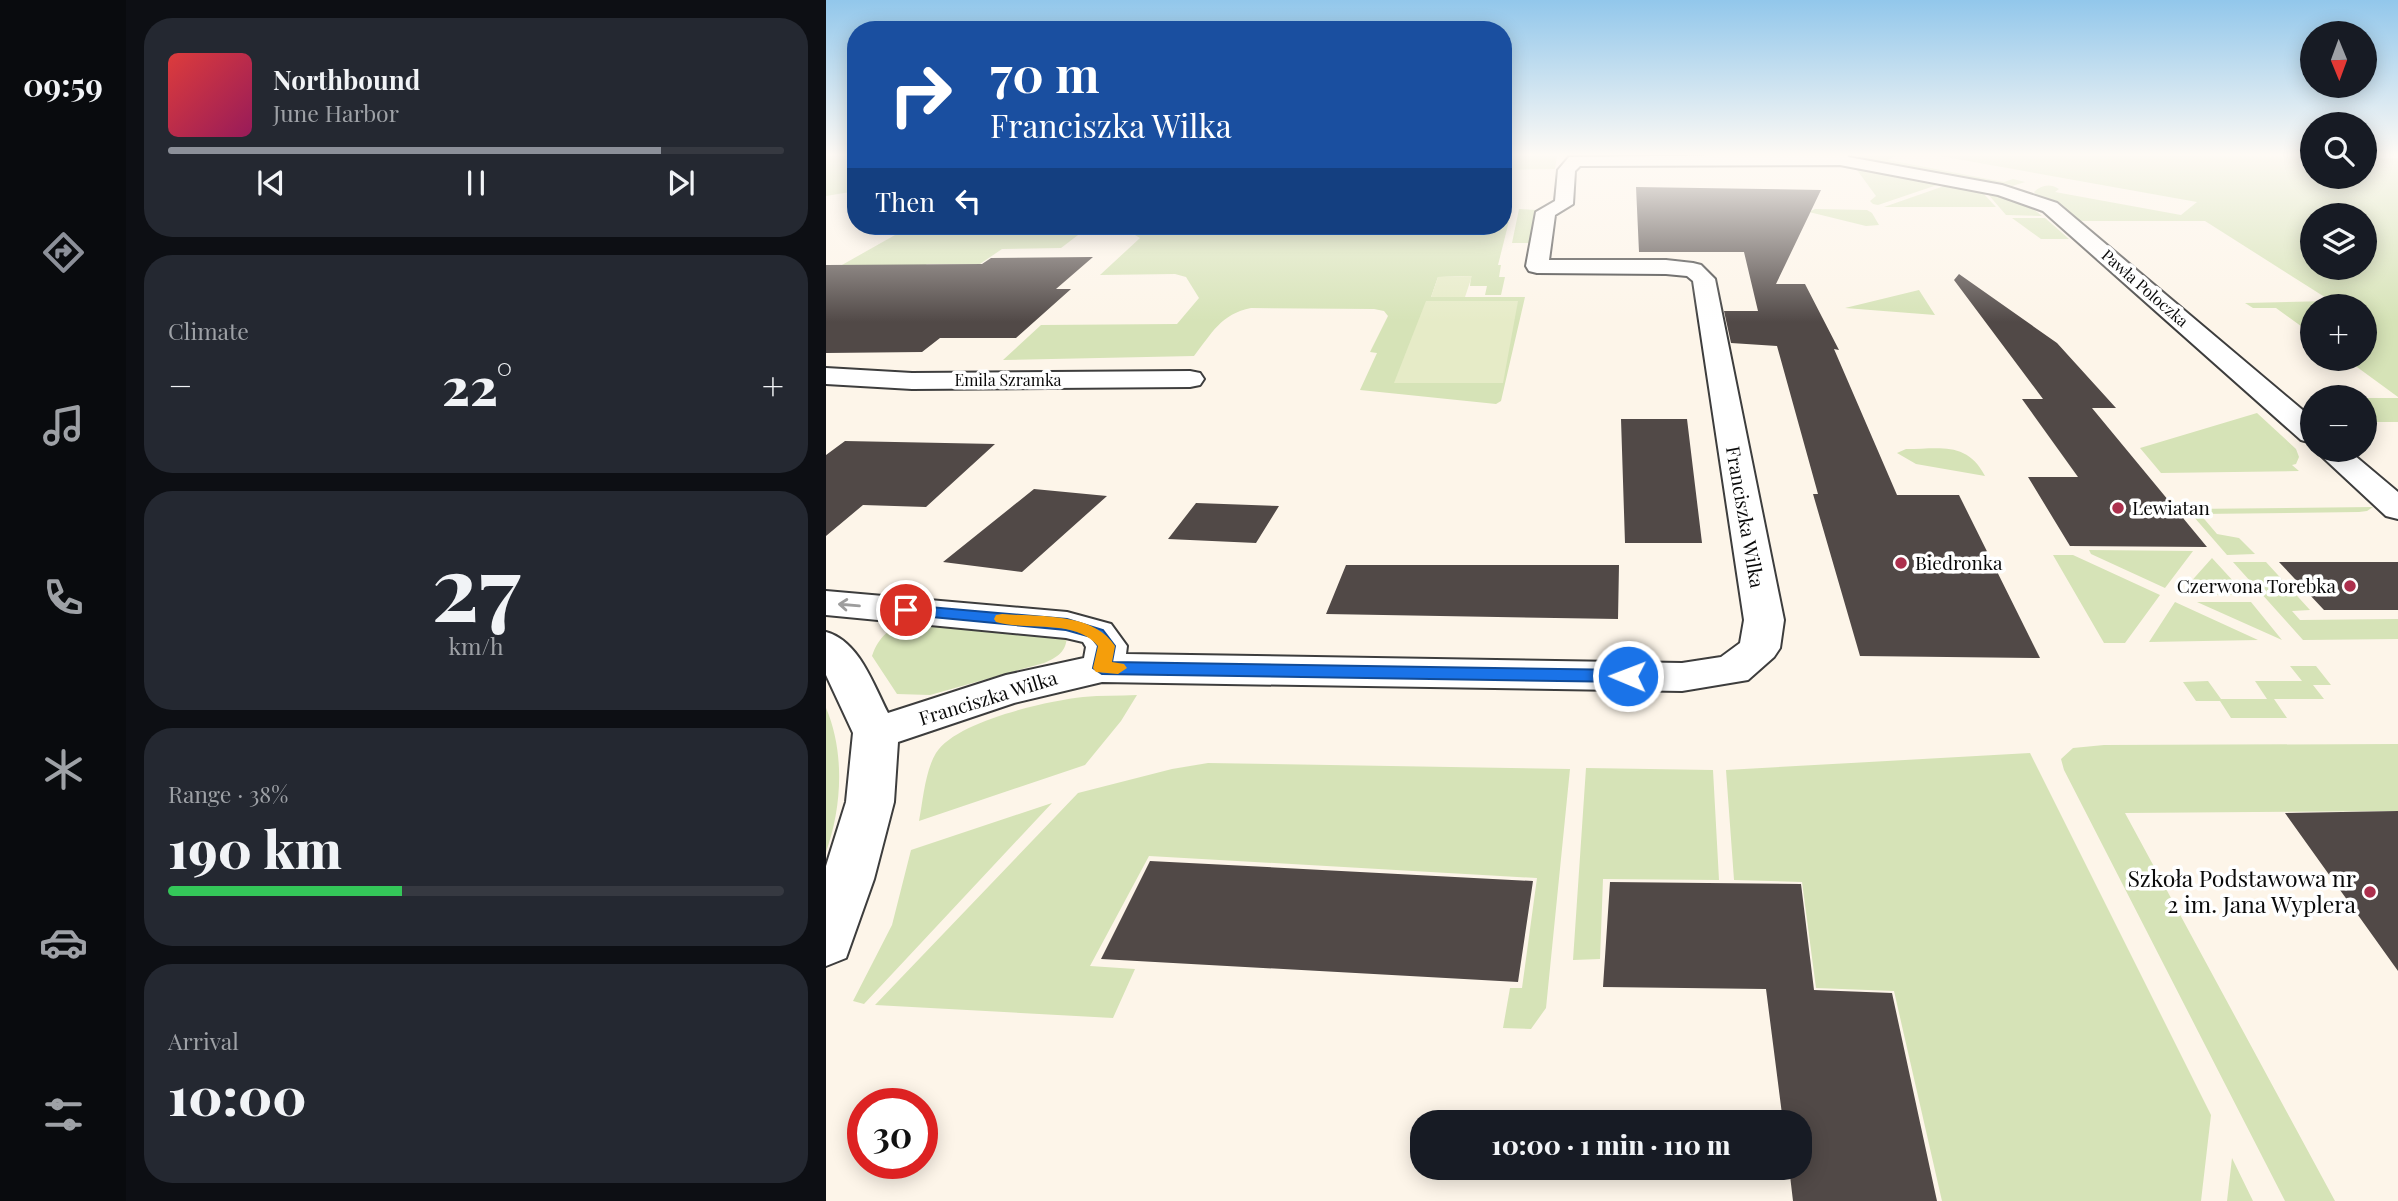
<!DOCTYPE html>
<html lang="en">
<head>
<meta charset="utf-8">
<style>
	:root { --surface:#171b24; --page:#242831; --text:#f1f3f6; --muted:#9ea1a6; --line:#363941; --accent:#8c9099 }
	body { margin:0; font-family:"Playfair Display",serif; background:var(--page); color:var(--text); height:100vh; display:flex; flex-direction:column; font-size:26px; white-space:nowrap }
	* { box-sizing:border-box; margin:0 }
	p { font-size:23px; color:var(--muted) }
	.icon { flex:none; width:38px; height:38px; fill:none; stroke:currentColor; stroke-width:2; stroke-linecap:round; stroke-linejoin:round }
	.map { position:relative; flex:1; overflow:hidden }
	.drawer { display:flex; flex-direction:column; gap:18px; padding:18px; background:#0d0f14; width:700px }
	.drawer>* { flex:none }
	.guide { position:absolute; left:21px; top:21px; width:665px; height:214px; border-radius:28px; box-shadow:0 4px 18px #0003; background:#1a4fa0; color:#fff; overflow:hidden }
	.needle { width:46px; rotate:179deg }
	.fabs { position:absolute; left:1474px; top:21px; display:grid; gap:14px }
	.fabs a { display:grid; place-items:center; width:77px; height:77px; border-radius:50%; background:var(--surface); box-shadow:0 4px 18px #0003; font-size:35px }
	.speed { position:absolute; left:21px; top:1088px; display:flex; gap:14px; font-size:35px; font-weight:700; text-align:center }
	.speed>* { display:grid; place-content:center; width:91px; height:91px; border-radius:50%; background:var(--surface); box-shadow:0 4px 18px #0003; line-height:1 }
	.speed .limit { border:10px solid #d22; background:#fff; color:#111 }
	.pin { position:absolute; display:grid; place-items:center; width:60px; height:60px; color:#fff; margin:-30px; border:4px solid #fff; border-radius:50%; box-shadow:0 2px 7px #0007 }
	.me { position:absolute; width:77px; margin:-38px; rotate:271deg; stroke-linejoin:round; filter:drop-shadow(0 0 5px #0008) }
	.turn { display:flex; align-items:center; gap:24px; height:147px; padding:0 28px; font-size:32px }
	.turn .icon { width:91px; height:91px; stroke-width:2.5 }
	.turn b { display:block; font-size:49px; line-height:60px }
	.then { display:flex; align-items:center; height:66px; padding:0 28px; background:#0003; gap:14px; font-size:26px }
	.big { font-size:52px; font-weight:800; line-height:1.1 }
	.drawer .tile { flex:1; display:flex; flex-direction:column; justify-content:center; gap:10px; min-width:0; padding:0 24px; border-radius:28px; background:var(--page) }
	.drawer .dial { align-items:center; gap:0 }
	.dial b { font-size:91px; line-height:1 }
	.song { display:flex; align-items:center; gap:21px }
	.cover { width:84px; height:84px; border-radius:10px; background:linear-gradient(135deg,hsl(0 70% 55%),hsl(330 70% 35%)) }
	.played { height:7px; border-radius:4px; background:linear-gradient(90deg,var(--accent) 80%,var(--line) 80%) }
	.keys { display:flex; justify-content:space-around; direction:ltr }
	.heat { display:flex; justify-content:space-between; align-items:center; font-size:38px; direction:ltr }
	.charge { height:10px; border-radius:5px; background:linear-gradient(90deg,#34c759 38%,var(--line) 0) }
	.trip { position:absolute; left:584px; top:1110px; width:402px; height:70px; border-radius:28px; background:var(--surface); box-shadow:0 4px 18px #0003; font-weight:800; line-height:70px; text-align:center }
	main { display:flex; flex:1; min-height:0 }
	.dock { display:flex; flex-direction:column; width:126px; justify-content:space-around; align-items:center; background:#090b0e; color:var(--muted) }
	.dock .icon { width:49px; height:49px }
	.dock .selected { color:var(--accent) }
	.dock b { font-size:32px; color:var(--text) }
	.map>svg:first-child { display:block }
	.green { fill:#d6e3b7; fill-rule:evenodd }
	.pitch { fill:#e6ebc7 }
	.building { fill:#514947 }
	.lines { fill:none; stroke-linecap:round; stroke-linejoin:round }
	.minor-casing { stroke:#3d3d3d; stroke-width:4 }
	.minor { fill:#fff; fill-rule:evenodd }
	.oneway { stroke:#9d9d9d }
	.route { fill:#1a73e8; stroke:#114b97; stroke-width:2 }
	.slow { fill:#f59e0b }
	.poi-dot { fill:#ac304d; stroke:#fff; stroke-width:2.5 }
	.labels { text-anchor:middle; stroke-width:7; stroke-linejoin:round; paint-order:stroke }
	.far-street-label { font-size:16px; fill:#0a0a0a; stroke:#fff }
	.poi-label { font-size:19px; fill:#0a0a0a; stroke:#fff; text-anchor:start }
	.street-label { font-size:19px; fill:#0a0a0a; stroke:#fff }
	.near-poi-label { font-size:23px; fill:#0a0a0a; stroke:#fff; text-anchor:end }
</style>
</head>
<body>
<main>
<nav class="dock">
<b>09:59</b>
<svg class="icon selected" aria-label="directions" viewBox="0 0 24 24"><path d="M12 3l9 9-9 9-9-9zM9 14v-3h6M13 9l2 2-2 2"/></svg>
<svg class="icon" aria-label="music" viewBox="0 0 24 24"><path d="M9 18V5l10-2v13"/><circle cx="6" cy="18" r="3"/><circle cx="16" cy="16" r="3"/></svg>
<svg class="icon" aria-label="phone" viewBox="0 0 24 24"><path d="M5 4h4l2 5-3 2q2 4 5 5l2-3 5 2v4C11 20 4 13 5 4z"/></svg>
<svg class="icon" aria-label="climate" viewBox="0 0 24 24"><path d="M12 3v18M4 7l16 10M4 17L20 7"/></svg>
<svg class="icon" aria-label="car" viewBox="0 0 24 24"><path d="M5 17H2v-5l4-1 3-4h7l3 4 3 1v5h-3M9 17h6M6 11h13"/><circle cx="7" cy="17" r="2"/><circle cx="17" cy="17" r="2"/></svg>
<svg class="icon" aria-label="filters" viewBox="0 0 24 24"><path d="M4 7h16M4 17h16"/><circle cx="9" cy="7" r="2"/><circle cx="15" cy="17" r="2"/></svg>
</nav>
<section class="drawer">
<div class="tile">
<div class="song"><i class="cover"></i><div><b>Northbound</b><p>June Harbor</p></div></div>
<div class="played"></div>
<div class="keys"><svg class="icon" aria-label="previous" viewBox="0 0 24 24"><path d="M18 5L8 12l10 7zM5 5v14"/></svg><svg class="icon" aria-label="pause" viewBox="0 0 24 24"><path d="M8 5v14M16 5v14"/></svg><svg class="icon" aria-label="next" viewBox="0 0 24 24"><path d="M6 5l10 7-10 7zM19 5v14"/></svg></div>
</div>
<div class="tile"><p>Climate</p>
<div class="heat"><a>−</a><b class="big">22°</b><a>+</a></div>
</div>
<div class="tile dial"><b>27</b><p>km/h</p></div>
<div class="tile"><p>Range · 38%</p><b class="big">190 km</b><div class="charge"></div></div>
<div class="tile"><p>Arrival</p><b class="big">10:00</b></div>
</section>
<div class="map">
<svg width="1572" height="1201" viewBox="0 0 1572 1201">
	<rect width="100%" height="100%" fill="#fdf5e9"/>
	<path class="green" d="M 0,154 L 30,154 L 30,191 L 0,196 Z
		M 677,154 L 752,154 L 752,156 L 731,156 L 729,169 L 677,170 Z
		M 1031,154 L 1486,157 L 1486,177 L 1538,177 L 1538,158 L 1572,158 L 1572,397 L 1520,359 L 1538,359 L 1538,306 L 1486,306 L 1486,334 L 1450,308 L 1427,308 L 1419,303 L 1505,301 L 1379,221 L 1252,221 L 1232,205 L 1211,196 L 1208,192 C 1215,185 1224,183 1233,189 L 1229,192 L 1355,215 L 1371,202 L 1103,154 L 1073,154 L 1062,160 L 1178,182 L 1187,179 L 1199,182 L 1180,188 L 1186,185 L 1034,159 ZM 1486,215 L 1538,215 L 1538,268 L 1486,268 Z
		M 1036,169 L 1109,183 L 1111,185 L 1052,205 L 1047,204 L 1044,201 L 1050,196 L 1031,170 Z
		M 1121,185 L 1156,192 L 1170,207 L 1058,207 Z
		M 1161,193 C 1182,198 1200,202 1216,216 L 1180,215 Z
		M 678,208 L 686,209 L 672,265 L 675,265 L 673,277 L 679,277 L 675,295 L 659,295 L 661,286 L 644,286 L 645,276 L 612,277 L 605,297 L 699,297 L 675,401 L 670,404 L 534,390 L 551,353 L 544,352 L 562,316 L 558,311 L 548,309 L 425,308 C 395,314 386,333 368,356 L 177,360 L 215,325 L 351,324 L 373,298 L 360,277 L 349,274 L 274,275 L 314,238 L 304,232 L 256,232 L 235,248 L 176,249 L 154,264 L 101,264 L 37,305 L 0,274 L 85,226 L 677,226 Z
		M 693,209 L 709,210 L 704,243 L 686,243 Z
		M 989,209 L 1041,210 L 1046,213 L 1053,225 L 1040,226 L 983,212 Z
		M 1186,218 L 1219,218 L 1243,239 L 1215,239 Z
		M 1093,290 L 1109,315 L 1019,308 Z
		M 1538,398 L 1572,398 L 1572,422 L 1538,422 Z
		M 1431,413 L 1470,449 L 1473,457 L 1470,464 L 1466,465 L 1473,471 L 1335,473 L 1314,448 Z
		M 1080,449 C 1114,449 1141,441 1159,476 L 1090,464 L 1071,453 Z
		M 1547,507 L 1541,511 L 1533,512 L 1374,514 L 1391,534 L 1413,538 L 1429,554 L 1401,555 L 1361,509 Z
		M 1263,550 L 1367,551 L 1339,588 L 1265,554 Z
		M 1227,555 L 1247,555 L 1334,595 L 1299,643 L 1278,643 Z
		M 1386,558 L 1420,595 L 1353,595 Z
		M 1407,562 L 1440,562 L 1484,610 L 1466,611 L 1474,620 L 1572,619 L 1572,639 L 1477,640 Z
		M 1349,602 L 1432,640 L 1323,642 Z
		M 1371,602 L 1425,602 L 1456,640 Z
		M 82,621 L 241,636 C 240,652 232,657 218,663 L 104,695 L 71,694 L 46,656 C 53,636 63,629 82,621 Z
		M 1464,666 L 1490,666 L 1505,685 L 1487,685 L 1498,699 L 1448,699 L 1461,718 L 1405,718 L 1394,701 L 1370,701 L 1357,682 L 1382,681 L 1395,699 L 1441,699 L 1429,681 L 1476,681 Z
		M 311,695 L 295,721 L 259,765 L 93,821 C 97,801 99,771 110,753 C 130,721 221,701 257,697 C 275,695 293,696 311,695 Z
		M 0,708 C 19,752 16,808 0,852 Z
		M 1572,744 L 1572,811 L 1299,813 L 1509,1201 L 1459,1201 L 1238,770 L 1235,759 L 1247,748 L 1278,745 Z
		M 1204,753 L 1385,1115 L 1375,1201 L 1116,1201 L 1068,991 L 990,988 L 976,882 L 908,880 L 900,770 Z
		M 382,763 L 744,769 L 720,1008 L 705,1029 L 677,1028 L 684,988 L 696,988 L 711,878 L 323,856 L 264,966 L 309,969 L 287,1018 L 49,1005 L 252,793 L 346,769 Z
		M 760,768 L 887,770 L 893,880 L 777,879 L 774,959 L 747,960 Z
		M 226,803 L 38,1004 L 27,1001 L 66,925 L 85,850 Z
		M 1406,1158 L 1427,1201 L 1401,1201 Z"/>
	<path class="pitch" d="M 646,276 L 639,297 L 605,297 L 612,277 Z
		M 600,301 L 692,301 L 677,383 L 568,383 Z"/>
	<path class="building" d="M 810,187 L 995,190 L 950,284 L 979,284 L 1013,350 L 1008,349 L 1071,495 L 1133,495 L 1214,658 L 1034,656 L 987,494 L 992,494 L 951,346 L 905,343 L 898,311 L 932,311 L 918,252 L 813,252 Z
		M 267,257 L 230,289 L 245,289 L 190,338 L 114,338 L 96,352 L 0,353 L 0,265 L 156,264 L 165,258 Z
		M 1133,274 L 1231,343 L 1290,408 L 1266,408 L 1381,547 L 1244,546 L 1202,477 L 1252,477 L 1196,399 L 1217,399 L 1128,280 Z
		M 795,419 L 861,419 L 876,543 L 799,543 Z
		M 19,441 L 169,444 L 100,507 L 37,505 L 0,536 L 0,455 Z
		M 208,489 L 281,496 L 196,572 L 117,562 Z
		M 370,503 L 453,506 L 430,543 L 342,539 Z
		M 1453,562 L 1572,562 L 1572,610 L 1498,610 Z
		M 520,565 L 793,565 L 792,619 L 500,614 Z
		M 1572,811 L 1572,971 L 1459,813 Z
		M 324,861 L 707,881 L 692,982 L 275,959 Z
		M 784,882 L 975,884 L 988,990 L 1066,993 L 1111,1201 L 967,1201 L 963,1167 L 975,1167 L 975,1122 L 957,1122 L 940,989 L 777,987 Z"/>
	<g class="lines">
		<defs>
			<path id="minor" d="M 1006,154 L 1022,154 L 1022,157 L 1176,185 L 1231,203 L 1486,418 L 1486,443 L 1475,440 L 1217,211 L 1172,195 L 1014,165 L 754,166 L 749,171 L 747,204 L 729,215 L 723,260 L 840,260 L 867,263 L 875,265 L 889,279 L 958,620 L 954,648 L 948,657 L 922,680 L 856,691 L 276,682 L 188,703 L 72,742 L 68,802 L 48,879 L 20,958 L 0,966 L 0,866 L 20,802 L 27,733 L 0,675 L 0,632 C 33,641 47,684 62,713 L 180,675 L 258,658 L 260,647 L 257,642 L 240,638 L 0,615 L 0,591 L 241,612 L 285,624 L 301,646 L 300,654 L 856,663 L 895,657 L 914,643 L 918,620 L 867,281 L 861,276 L 840,274 L 711,273 L 703,271 L 700,266 L 710,212 L 729,201 L 732,170 L 743,157 Z
				M 0,368 L 86,373 L 364,371 L 374,373 L 378,379 L 374,385 L 364,387 L 86,389 L 0,384 Z
				M 1489,450 L 1522,450 L 1572,492 L 1572,519 L 1560,516 Z"/>
		</defs>
		<use href="#minor" class="minor-casing"/>
		<use href="#minor" class="minor"/>
	</g>
	<defs><path id="oneway-shaft" d="M-6 0H5M1.5-3L5.5 0L1.5 3" fill="none" stroke-width="1.6" stroke-linecap="round" stroke-linejoin="round" transform="scale(1.75)"/></defs>
	<use class="oneway" href="#oneway-shaft" transform="translate(23 605) rotate(-175)"/>
	<linearGradient id="sky" x2="0" y2="1"><stop stop-color="#92c7eb"/><stop offset="0.48" stop-color="#fefaf5"/><stop offset="1" stop-color="#fefaf5" stop-opacity="0"/></linearGradient>
	<rect width="1572" height="322" fill="url(#sky)"/>
	<path class="route" d="M 80,605 L 241,619 L 277,630 L 289,646 L 286,662 L 802,670 L 811,676 L 802,682 L 276,674 L 267,668 L 272,646 L 265,637 L 240,630 L 75,614 L 72,610 L 75,607 Z"/>
	<path class="slow" d="M 176,614 C 212,617 267,612 289,646 L 286,662 L 298,664 L 301,668 L 292,674 L 270,672 L 267,668 L 272,646 C 250,619 201,631 170,622 L 168,619 L 170,615 Z"/>
	<g class="poi-dot">
		<circle cx="1292" cy="508" r="7"/>
		<circle cx="1075" cy="563" r="7"/>
		<circle cx="1524" cy="586" r="7"/>
		<circle cx="1544" cy="892" r="7"/>
	</g>
	<g class="labels">
		<g class="far-street-label">
			<text transform="translate(1319 288) rotate(41)" y="6">Pawła Poloczka</text>
			<text x="182" y="386">Emila Szramka</text>
		</g>
		<g class="poi-label">
			<text x="1306" y="515">Lewiatan</text>
			<text x="1089" y="570">Biedronka</text>
			<text x="1510" y="593" text-anchor="end">Czerwona Torebka</text>
		</g>
		<g class="street-label">
			<text transform="translate(919 517) rotate(80)" y="7">Franciszka Wilka</text>
			<text transform="translate(162 698) rotate(-17)" y="7">Franciszka Wilka</text>
		</g>
		<g class="near-poi-label">
			<text x="1530" y="887">Szkoła Podstawowa nr<tspan x="1530" dy="26">2 im. Jana Wyplera</tspan></text>
		</g>
	</g>
</svg>
<div class="fabs">
<a><svg class="needle" viewBox="-14 -14 28 28"><path d="M0-13l5 13h-10z" fill="#e53935"/><path d="M0 13l5-13h-10z" fill="#9ea1a6"/></svg></a>
<a><svg class="icon" aria-label="search" viewBox="0 0 24 24"><circle cx="10" cy="10" r="6"/><path d="M15 15l6 6"/></svg></a>
<a><svg class="icon" aria-label="layers" viewBox="0 0 24 24"><path d="M12 4l9 5-9 5-9-5zM3 14l9 5 9-5"/></svg></a>
<a>+</a>
<a>−</a>
</div>
<div class="speed"><div class="limit">30</div></div>
<div class="pin" style="left:80px;top:610px;background:#d93025"><svg class="icon" aria-label="arrive" viewBox="0 0 24 24"><path d="M6 21V4h12l-3 4 3 4H6"/></svg></div>
<svg class="me" style="left:802px;top:676px" viewBox="-20 -20 40 40"><circle r="17" fill="#1a73e8" stroke="#fff" stroke-width="3"/><path d="M0-11L8 9 0 5-8 9z" fill="#fff"/></svg>
<div class="trip">10:00 · 1 min · 110 m</div>
<div class="guide">
<div class="turn"><svg class="icon" aria-label="right" viewBox="0 0 24 24"><path d="M7 20v-9h11M14 6l5 5-5 5"/></svg><div><b>70 m</b>Franciszka Wilka</div></div>
<div class="then">Then<svg class="icon" aria-label="left" viewBox="0 0 24 24"><path d="M17 20v-9H6M10 6l-5 5 5 5"/></svg></div>
</div>
</div>
</main>
</body>
</html>
